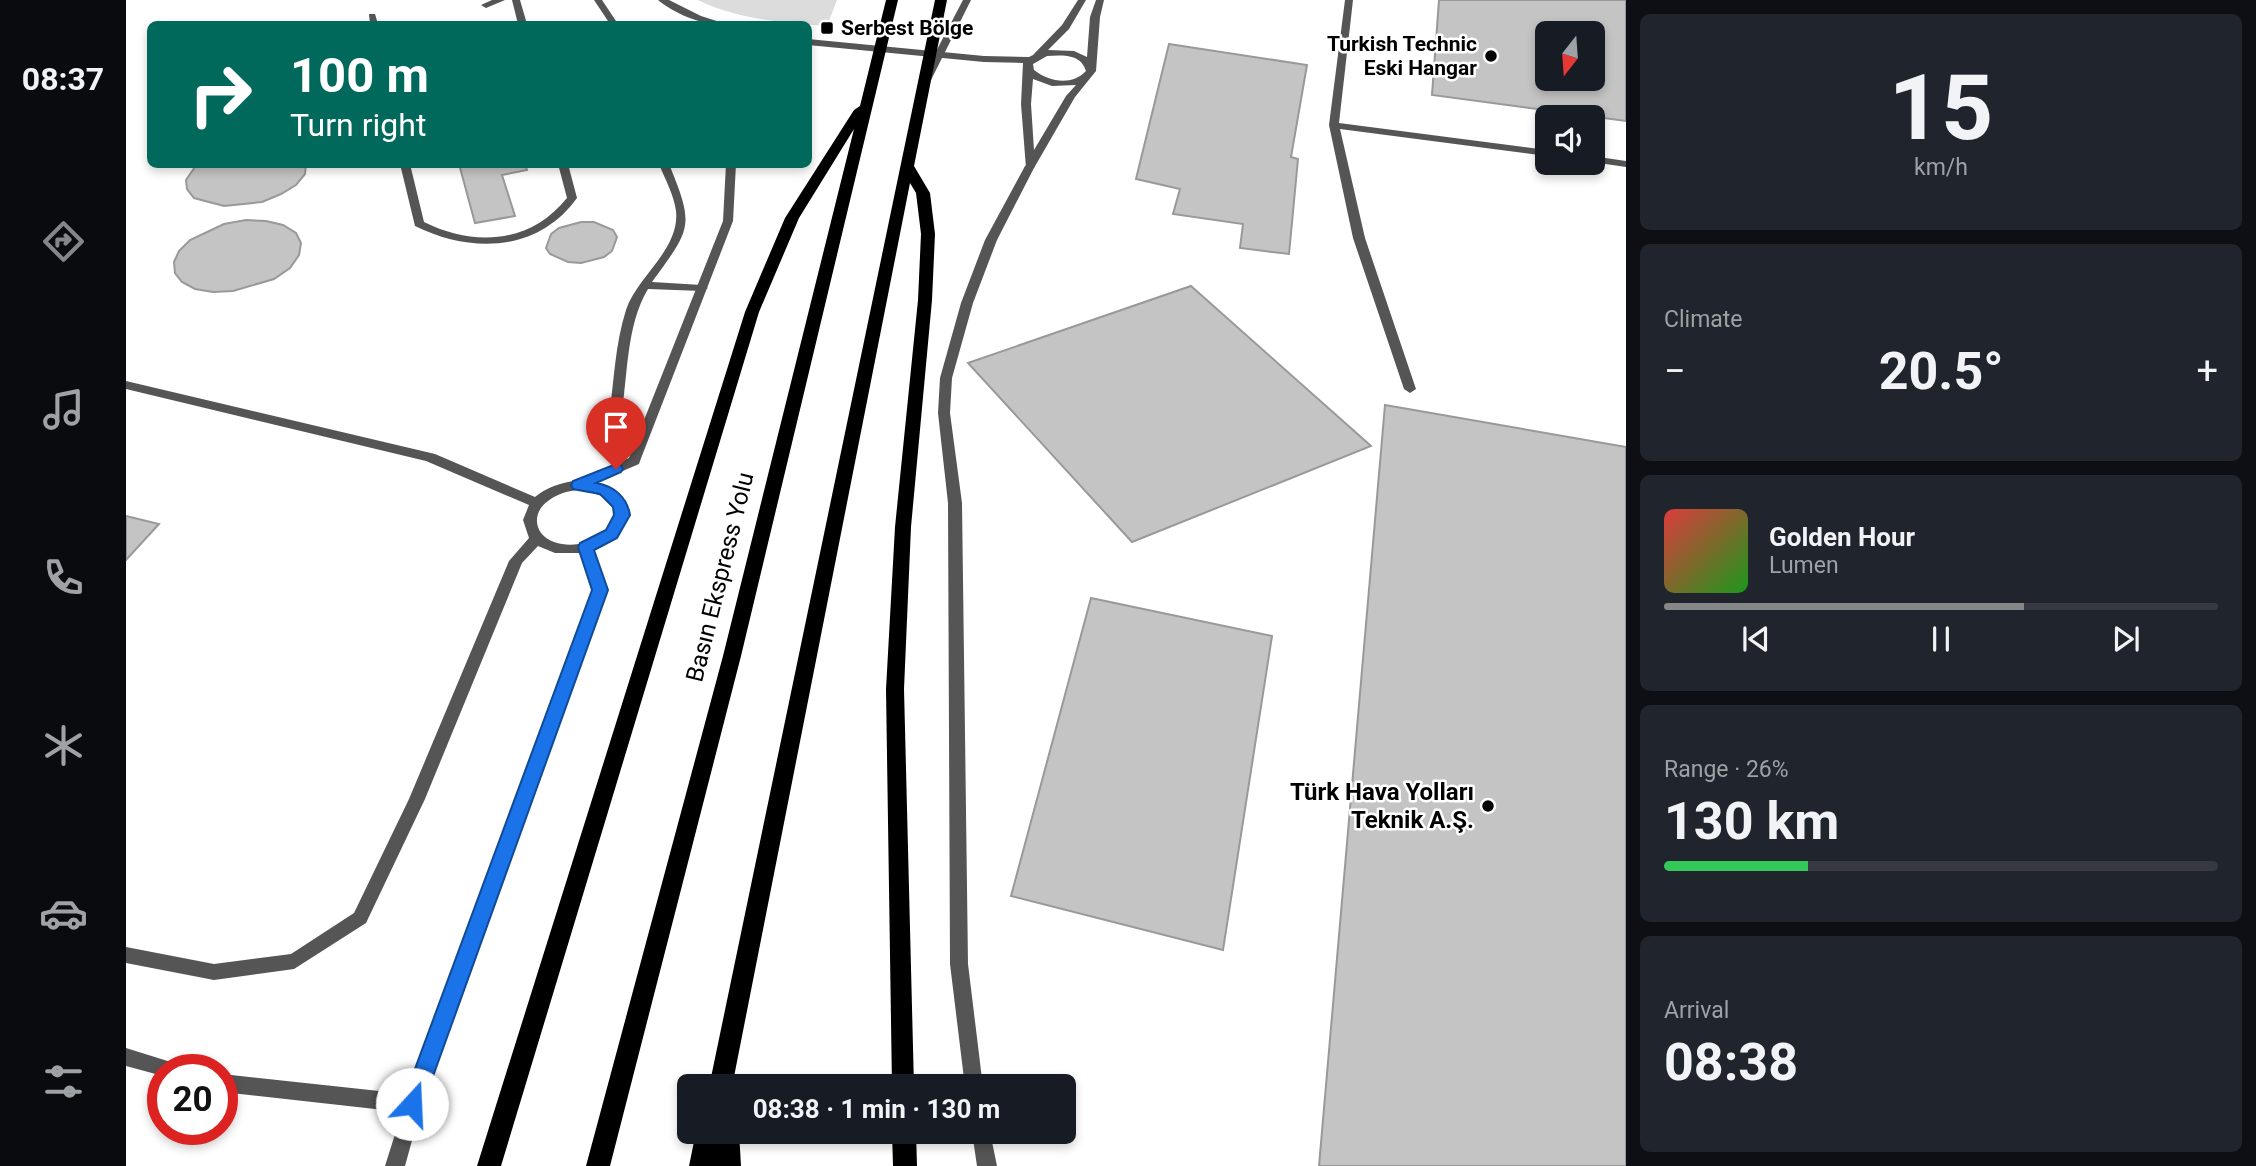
<!DOCTYPE html>
<html lang="en">
<head>
<meta charset="utf-8">
<style>
	:root { --surface:#171b24; --page:#20242c; --text:#f1f3f6; --muted:#9ea1a6; --line:#363941; --accent:#858687 }
	body { margin:0; font-family:Roboto,sans-serif; background:var(--page); color:var(--text); height:100vh; display:flex; flex-direction:column; font-size:26px; white-space:nowrap }
	* { box-sizing:border-box; margin:0 }
	p { font-size:23px; color:var(--muted) }
	.icon { flex:none; width:38px; height:38px; fill:none; stroke:currentColor; stroke-width:2; stroke-linecap:round; stroke-linejoin:round }
	.map { position:relative; flex:1; overflow:hidden }
	.details { display:flex; flex-direction:column; gap:14px; padding:14px; background:#0d0f14; width:630px }
	.details>* { flex:none }
	.guide { position:absolute; left:21px; top:21px; width:665px; height:147px; border-radius:10px; box-shadow:0 4px 10px #0003; background:#00695c; color:#fff; overflow:hidden }
	.needle { width:46px; rotate:197deg }
	.controls { position:absolute; left:1409px; top:21px; display:grid; gap:14px }
	.controls a { display:grid; place-items:center; width:70px; height:70px; border-radius:10px; background:var(--surface); box-shadow:0 4px 10px #0003; font-size:35px }
	.speed { position:absolute; left:21px; top:1054px; display:flex; gap:14px; font-size:35px; font-weight:700; text-align:center }
	.speed>* { display:grid; place-content:center; width:91px; height:91px; border-radius:50%; background:var(--surface); box-shadow:0 4px 10px #0003; line-height:1 }
	.speed .limit { border:10px solid #d22; background:#fff; color:#111 }
	.pin { position:absolute; display:grid; place-items:center; width:60px; height:60px; color:#fff; margin:-72px -30px; border-radius:50% 50% 50% 0; rotate:-45deg; box-shadow:0 0 7px #0007 }
	.pin .icon { rotate:45deg }
	.me { position:absolute; width:77px; margin:-38px; rotate:20deg; stroke-linejoin:round; filter:drop-shadow(0 0 5px #0008) }
	.turn { display:flex; align-items:center; gap:24px; height:147px; padding:0 28px; font-size:32px }
	.turn .icon { width:91px; height:91px; stroke-width:2.5 }
	.turn b { display:block; font-size:49px; line-height:60px }
	.big { font-size:52px; font-weight:700; line-height:1.1 }
	.details .card { flex:1; display:flex; flex-direction:column; justify-content:center; gap:10px; min-width:0; padding:0 24px; border-radius:10px; background:var(--page) }
	.details .dial { align-items:center; gap:0 }
	.dial b { font-size:91px; line-height:1 }
	.song { display:flex; align-items:center; gap:21px }
	.cover { width:84px; height:84px; border-radius:10px; background:linear-gradient(135deg,hsl(0 70% 55%),hsl(120 70% 35%)) }
	.played { height:7px; border-radius:4px; background:linear-gradient(90deg,var(--accent) 65%,var(--line) 65%) }
	.keys { display:flex; justify-content:space-around; direction:ltr }
	.heat { display:flex; justify-content:space-between; align-items:center; font-size:38px; direction:ltr }
	.charge { height:10px; border-radius:5px; background:linear-gradient(90deg,#34c759 26%,var(--line) 0) }
	.trip { position:absolute; left:551px; top:1074px; width:399px; height:70px; border-radius:10px; background:var(--surface); box-shadow:0 4px 10px #0003; font-weight:700; line-height:70px; text-align:center }
	main { display:flex; flex:1; min-height:0 }
	.dock { display:flex; flex-direction:column; width:126px; justify-content:space-around; align-items:center; background:#090b0e; color:var(--muted) }
	.dock .icon { width:49px; height:49px }
	.dock .selected { color:var(--accent) }
	.dock b { font-size:32px; color:var(--text) }
	.map>svg:first-child { display:block }
	.green { fill:#dcdcdc }
	.building { fill:#c4c4c4; stroke:#999; stroke-width:2; fill-rule:evenodd }
	.lines { fill:none; stroke-linecap:round; stroke-linejoin:round }
	.lane { fill:#555; fill-rule:evenodd }
	.street { fill:#555; fill-rule:evenodd }
	.primary { fill:#000; fill-rule:evenodd }
	.highway { fill:#000; fill-rule:evenodd }
	.route { fill:#1a73e8; stroke:#114b97; stroke-width:2 }
	.poi-dot { fill:#000; stroke:#fff; stroke-width:2.5 }
	.labels { text-anchor:middle; stroke-width:5; stroke-linejoin:round; paint-order:stroke }
	.far-poi-label { font-size:21px; font-weight:bold; fill:#000; stroke:#fff; text-anchor:start }
	.street-label { font-size:24px; fill:#000; stroke:#fff }
	.poi-label { font-size:24px; font-weight:bold; fill:#000; stroke:#fff; text-anchor:end }
</style>
</head>
<body>
<main>
<nav class="dock">
<b>08:37</b>
<svg class="icon selected" aria-label="directions" viewBox="0 0 24 24"><path d="M12 3l9 9-9 9-9-9zM9 14v-3h6M13 9l2 2-2 2"/></svg>
<svg class="icon" aria-label="music" viewBox="0 0 24 24"><path d="M9 18V5l10-2v13"/><circle cx="6" cy="18" r="3"/><circle cx="16" cy="16" r="3"/></svg>
<svg class="icon" aria-label="phone" viewBox="0 0 24 24"><path d="M5 4h4l2 5-3 2q2 4 5 5l2-3 5 2v4C11 20 4 13 5 4z"/></svg>
<svg class="icon" aria-label="climate" viewBox="0 0 24 24"><path d="M12 3v18M4 7l16 10M4 17L20 7"/></svg>
<svg class="icon" aria-label="car" viewBox="0 0 24 24"><path d="M5 17H2v-5l4-1 3-4h7l3 4 3 1v5h-3M9 17h6M6 11h13"/><circle cx="7" cy="17" r="2"/><circle cx="17" cy="17" r="2"/></svg>
<svg class="icon" aria-label="filters" viewBox="0 0 24 24"><path d="M4 7h16M4 17h16"/><circle cx="9" cy="7" r="2"/><circle cx="15" cy="17" r="2"/></svg>
</nav>
<div class="map">
<svg width="1500" height="1166" viewBox="0 0 1500 1166">
	<rect width="100%" height="100%" fill="#fff"/>
	<path class="green" d="M 572,0 L 711,0 L 701,26 C 657,22 612,20 572,0 Z"/>
	<path class="building" d="M 1313,0 L 1500,0 L 1500,121 L 1306,95 ZM 1421,33 L 1466,33 L 1466,79 L 1421,79 Z
		M 1043,44 L 1181,65 L 1165,157 L 1172,159 L 1163,254 L 1114,248 L 1117,224 L 1047,214 L 1054,189 L 1010,179 Z
		M 71,164 L 180,164 L 179,174 L 170,185 L 155,194 L 136,202 L 98,206 L 68,198 L 61,189 L 60,180 Z
		M 333,164 L 399,164 L 401,170 L 376,175 L 389,216 L 349,223 Z
		M 120,220 L 140,221 L 157,225 L 170,233 L 175,243 L 173,255 L 164,268 L 148,279 L 107,291 L 87,292 L 69,289 L 56,282 L 49,273 L 48,262 L 53,251 L 64,240 L 98,224 Z
		M 455,222 L 468,222 L 487,230 L 491,237 L 486,251 L 478,257 L 455,263 L 442,262 L 424,254 L 420,248 L 425,234 L 433,228 Z
		M 1065,286 L 1245,446 L 1006,542 L 842,363 Z
		M 1259,405 L 1500,447 L 1500,1166 L 1193,1166 Z
		M 0,516 L 33,524 L 0,560 Z
		M 965,598 L 1146,636 L 1097,950 L 885,896 Z"/>
	<g class="lines">
		<path class="lane" d="M 366,0 L 379,0 L 360,8 L 355,5 Z
			M 386,0 L 394,0 L 401,24 L 392,24 Z
			M 837,0 L 845,0 L 805,80 L 797,82 L 795,80 Z
			M 952,0 L 960,0 L 943,29 L 922,50 L 948,51 L 961,57 L 964,17 L 970,0 L 978,0 L 974,17 L 970,71 L 949,97 L 908,168 L 900,168 L 895,104 L 897,63 L 858,62 L 853,59 L 858,56 L 903,57 L 907,55 L 936,25 ZM 921,56 C 937,55 955,54 960,71 C 946,86 923,82 908,70 L 907,64 ZM 907,79 L 926,86 L 950,85 L 940,96 L 908,150 L 905,104 Z
			M 1219,0 L 1227,0 L 1213,123 L 1421,150 L 1421,156 L 1214,129 L 1239,238 L 1290,389 L 1284,393 L 1278,389 L 1227,238 L 1203,125 Z
			M 243,14 L 249,14 L 252,24 L 244,24 Z
			M 1466,156 L 1500,161 L 1500,167 L 1466,162 Z
			M 274,164 L 284,164 L 298,222 C 348,247 404,244 441,198 L 432,164 L 442,164 L 451,198 C 412,252 346,254 289,226 Z
			M 533,164 L 543,164 C 569,227 565,228 526,282 L 576,285 L 582,288 L 576,291 L 522,289 C 500,325 502,376 495,417 L 489,421 L 483,417 C 488,382 489,344 500,310 C 511,276 554,250 550,211 C 548,195 539,179 533,164 Z
			M 0,381 L 309,454 L 409,497 C 420,488 435,482 450,481 C 478,478 517,500 494,531 C 488,541 479,546 468,550 L 481,590 L 296,1104 L 279,1166 L 259,1166 L 276,1112 L 96,1092 L 96,1074 L 281,1094 L 467,590 L 455,553 L 429,553 L 412,546 L 396,563 L 299,799 L 240,923 L 168,969 L 88,980 L 0,963 L 0,947 L 88,964 L 165,954 L 228,913 L 283,799 L 383,561 L 403,538 L 397,520 L 403,505 L 300,461 L 0,389 ZM 452,490 C 523,498 474,558 428,542 C 408,535 405,513 422,501 C 431,494 441,491 452,490 Z
			M 0,1048 L 48,1063 L 51,1069 L 37,1069 L 37,1076 L 0,1066 Z"/>
		<path class="street" d="M 468,0 L 476,0 L 492,24 L 484,24 Z
			M 532,0 L 543,0 L 575,16 L 600,24 C 577,26 549,14 532,0 Z
			M 682,39 L 858,56 L 863,59 L 858,62 L 682,45 Z
			M 904,163 L 909,166 L 871,240 L 847,303 L 826,378 L 824,413 L 836,503 L 842,964 L 857,1087 L 839,1087 L 824,964 L 822,503 L 812,413 L 814,378 L 835,303 L 859,240 L 899,166 Z
			M 600,164 L 610,164 L 607,221 L 514,461 L 513,464 L 457,488 L 447,488 L 445,485 L 447,482 L 503,458 L 597,221 Z
			M 846,1132 L 864,1132 L 871,1166 L 851,1166 Z"/>
		<path class="primary" d="M 760,0 L 772,0 L 615,656 L 484,1166 L 460,1166 L 597,656 L 728,129 L 673,218 L 633,312 L 375,1166 L 351,1166 L 619,312 L 659,218 L 728,110 L 734,106 Z
			M 809,0 L 821,0 L 788,166 L 804,193 L 809,234 L 806,300 L 785,527 L 778,689 L 788,1087 L 766,1087 L 760,689 L 769,527 L 792,300 L 795,234 L 790,193 L 784,183 L 606,1087 L 583,1087 Z
			M 766,1132 L 790,1132 L 791,1166 L 767,1166 Z"/>
		<path class="highway" d="M 570,1132 L 613,1132 L 615,1166 L 563,1166 Z"/>
	</g>
	<path class="route" d="M 490,464 L 495,465 L 497,469 L 495,472 L 470,483 C 488,486 501,497 504,515 L 491,538 L 468,550 L 482,590 L 297,1104 L 294,1111 L 286,1114 L 279,1111 L 276,1104 L 466,590 L 452,547 L 454,543 L 480,530 L 488,515 L 487,507 L 474,494 L 447,489 L 445,485 L 447,481 Z"/>
	<g class="poi-dot">
		<rect x="694" y="21" width="14" height="14" rx="3.5"/>
		<circle cx="1365" cy="56" r="7"/>
		<circle cx="1362" cy="806" r="7"/>
	</g>
	<g class="labels">
		<g class="far-poi-label">
			<text x="715" y="35">Serbest Bölge</text>
			<text x="1351" y="51" text-anchor="end">Turkish Technic<tspan x="1351" dy="24">Eski Hangar</tspan></text>
		</g>
		<g class="street-label">
			<text transform="translate(594 577) rotate(-76)" y="8">Basın Ekspress Yolu</text>
		</g>
		<g class="poi-label">
			<text x="1348" y="800">Türk Hava Yolları<tspan x="1348" dy="28">Teknik A.Ş.</tspan></text>
		</g>
	</g>
</svg>
<div class="controls">
<a><svg class="needle" viewBox="-14 -14 28 28"><path d="M0-13l5 13h-10z" fill="#e53935"/><path d="M0 13l5-13h-10z" fill="#9ea1a6"/></svg></a>
<a><svg class="icon" aria-label="sound" viewBox="0 0 24 24"><path d="M4 9h4l5-4v14l-5-4H4zM17 9q2 3 0 6"/></svg></a>
</div>
<div class="speed"><div class="limit">20</div></div>
<div class="pin" style="left:490px;top:469px;background:#d93025"><svg class="icon" aria-label="arrive" viewBox="0 0 24 24"><path d="M6 21V4h12l-3 4 3 4H6"/></svg></div>
<svg class="me" style="left:286px;top:1104px" viewBox="-20 -20 40 40"><circle r="19" fill="#fff"/><path d="M0-13L10 11 0 6-10 11z" fill="#1a73e8"/></svg>
<div class="trip">08:38 · 1 min · 130 m</div>
<div class="guide">
<div class="turn"><svg class="icon" aria-label="right" viewBox="0 0 24 24"><path d="M7 20v-9h11M14 6l5 5-5 5"/></svg><div><b>100 m</b>Turn right</div></div>
</div>
</div>
<section class="details">
<div class="card dial"><b>15</b><p>km/h</p></div>
<div class="card"><p>Climate</p>
<div class="heat"><a>−</a><b class="big">20.5°</b><a>+</a></div>
</div>
<div class="card">
<div class="song"><i class="cover"></i><div><b>Golden Hour</b><p>Lumen</p></div></div>
<div class="played"></div>
<div class="keys"><svg class="icon" aria-label="previous" viewBox="0 0 24 24"><path d="M18 5L8 12l10 7zM5 5v14"/></svg><svg class="icon" aria-label="pause" viewBox="0 0 24 24"><path d="M8 5v14M16 5v14"/></svg><svg class="icon" aria-label="next" viewBox="0 0 24 24"><path d="M6 5l10 7-10 7zM19 5v14"/></svg></div>
</div>
<div class="card"><p>Range · 26%</p><b class="big">130 km</b><div class="charge"></div></div>
<div class="card"><p>Arrival</p><b class="big">08:38</b></div>
</section>
</main>
</body>
</html>
